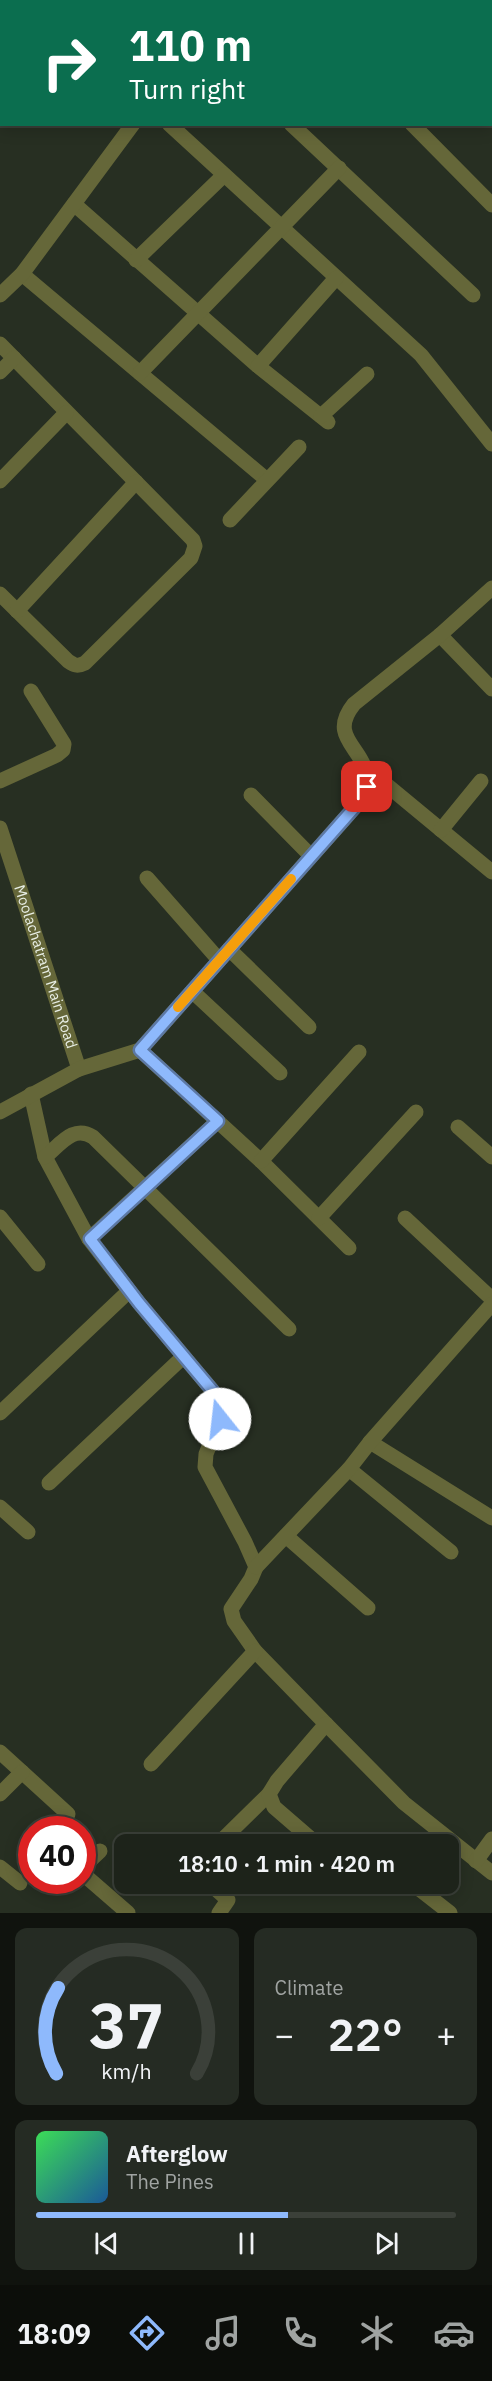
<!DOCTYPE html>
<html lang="en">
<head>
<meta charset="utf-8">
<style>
	:root { --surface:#1d231a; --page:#252b23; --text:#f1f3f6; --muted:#a0a4a2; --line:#3b4039; --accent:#8eb9fc }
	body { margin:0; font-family:"IBM Plex Sans",sans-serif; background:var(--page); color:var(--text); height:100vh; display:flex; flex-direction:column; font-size:22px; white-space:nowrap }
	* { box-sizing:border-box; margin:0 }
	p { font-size:20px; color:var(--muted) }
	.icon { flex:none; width:33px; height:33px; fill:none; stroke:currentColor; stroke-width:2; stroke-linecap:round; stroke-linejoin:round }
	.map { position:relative; height:1913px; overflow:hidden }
	.details { display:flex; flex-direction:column; gap:15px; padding:15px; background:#10130e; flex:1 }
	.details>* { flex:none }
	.banner { position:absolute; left:0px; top:0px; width:492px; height:126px; box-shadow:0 3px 15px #0003,0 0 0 2px var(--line); background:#0b6e4f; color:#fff; overflow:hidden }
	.speed { position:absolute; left:18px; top:1816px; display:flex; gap:12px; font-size:30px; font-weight:700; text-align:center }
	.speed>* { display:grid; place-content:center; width:78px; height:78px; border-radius:50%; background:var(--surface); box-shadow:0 3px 15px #0003,0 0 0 2px var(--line); line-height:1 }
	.speed .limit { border:9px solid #d22; background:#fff; color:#111 }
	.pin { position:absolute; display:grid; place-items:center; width:51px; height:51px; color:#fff; margin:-26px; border-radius:12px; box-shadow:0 3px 9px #0006 }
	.me { position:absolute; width:66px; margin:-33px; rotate:344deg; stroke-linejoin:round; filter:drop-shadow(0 0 4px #0008) }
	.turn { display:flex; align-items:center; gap:21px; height:126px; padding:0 30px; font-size:27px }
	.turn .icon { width:78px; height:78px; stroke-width:2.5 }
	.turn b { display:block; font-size:42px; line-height:51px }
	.big { font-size:45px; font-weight:600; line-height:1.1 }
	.details .widget { flex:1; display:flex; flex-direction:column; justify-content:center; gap:9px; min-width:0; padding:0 21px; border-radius:12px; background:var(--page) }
	.details .dial { align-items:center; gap:0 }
	.dial svg { height:156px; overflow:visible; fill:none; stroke:var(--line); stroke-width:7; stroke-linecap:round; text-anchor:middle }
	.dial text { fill:var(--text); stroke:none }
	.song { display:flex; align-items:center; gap:18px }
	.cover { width:72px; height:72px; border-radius:9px; background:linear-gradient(135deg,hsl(130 70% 55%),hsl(210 70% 35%)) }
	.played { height:6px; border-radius:3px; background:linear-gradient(90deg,var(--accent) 60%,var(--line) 60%) }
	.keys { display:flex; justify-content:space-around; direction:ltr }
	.heat { display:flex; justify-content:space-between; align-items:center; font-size:33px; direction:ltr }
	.details .tiles { flex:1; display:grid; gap:15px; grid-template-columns:1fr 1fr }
	.widget:last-child { grid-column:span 2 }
	.trip { position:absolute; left:114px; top:1834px; width:345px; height:60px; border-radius:12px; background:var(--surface); box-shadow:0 3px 15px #0003,0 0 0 2px var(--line); font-weight:600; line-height:60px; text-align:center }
	.dock { display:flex; height:96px; justify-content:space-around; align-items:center; background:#0c0e0a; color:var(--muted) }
	.dock .icon { width:42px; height:42px }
	.dock .on { color:var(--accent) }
	.dock b { font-size:27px; color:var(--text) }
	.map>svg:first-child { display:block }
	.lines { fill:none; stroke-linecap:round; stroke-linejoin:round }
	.minor { stroke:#656739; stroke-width:15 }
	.route-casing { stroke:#5c78a4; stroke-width:15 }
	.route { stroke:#8eb9fc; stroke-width:10 }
	.slow { stroke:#f59e0b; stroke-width:10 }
	.labels { text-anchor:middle; stroke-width:6; stroke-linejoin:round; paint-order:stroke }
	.street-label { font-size:15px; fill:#e8eee5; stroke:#121610 }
</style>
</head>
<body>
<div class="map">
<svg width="492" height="1913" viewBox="0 0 492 1913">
	<rect width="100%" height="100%" fill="#272f22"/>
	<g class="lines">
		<g class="minor">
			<path d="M 126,0 L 128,2"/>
			<path d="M 217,0 L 219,2"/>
			<path d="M 282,0 L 284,2"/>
			<path d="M 388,0 L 390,2"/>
			<path d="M 490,95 L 492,96"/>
			<path d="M 169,124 L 421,355 L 492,444"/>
			<path d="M 291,124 L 473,295"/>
			<path d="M 412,124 L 492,205"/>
			<path d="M 74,204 L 258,366 L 328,422"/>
			<path d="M 136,260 L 224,175"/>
			<path d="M 22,274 L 267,480"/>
			<path d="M 0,295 L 22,274 L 133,124"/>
			<path d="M 0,344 L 193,540 L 195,546 L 191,558 L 85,663 C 77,667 74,665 68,661 L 0,594"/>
			<path d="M 258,366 L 336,278"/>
			<path d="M 0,372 L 14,358"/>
			<path d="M 140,373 L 339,168"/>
			<path d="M 321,416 L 367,374"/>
			<path d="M 0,481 L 66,413"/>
			<path d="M 230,520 L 299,447"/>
			<path d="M 17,611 L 136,482"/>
			<path d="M 440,635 L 492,689"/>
			<path d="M 365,767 L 492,872"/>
			<path d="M 0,781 L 57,755 L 63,750 L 64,744 L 31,691"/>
			<path d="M 251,795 L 311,856"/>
			<path id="s1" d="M 0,828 L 79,1069"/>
			<path d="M 441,830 L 481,781"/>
			<path d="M 147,878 L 219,960"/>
			<path d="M 229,949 L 309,1027"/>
			<path d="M 192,991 L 280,1073"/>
			<path d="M 140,1050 L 261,1161 L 349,1248"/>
			<path d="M 31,1094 L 45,1157 L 89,1239 L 139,1303 L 217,1396 L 220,1419 L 206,1454 L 205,1467 L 245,1542 L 256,1567 L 251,1579 L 231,1609 L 234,1621 L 255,1651 L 326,1724 L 404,1803 L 492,1873"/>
			<path d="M 0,1112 L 79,1069 L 140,1050 L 362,799 C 384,751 321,745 354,704 L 440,635 L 492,588"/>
			<path d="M 458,1127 L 492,1157"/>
			<path d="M 45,1157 C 60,1145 73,1124 93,1137 L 289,1329"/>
			<path d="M 261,1161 L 359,1052"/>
			<path d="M 0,1217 L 38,1264"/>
			<path d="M 319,1218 L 416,1112"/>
			<path d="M 405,1218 L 492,1299"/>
			<path d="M 89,1239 L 218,1121"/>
			<path d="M 0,1413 L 129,1291"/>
			<path d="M 370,1442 L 492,1518"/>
			<path d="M 349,1469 L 451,1552"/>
			<path d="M 49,1483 L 183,1357"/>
			<path d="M 0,1507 L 28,1532"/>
			<path d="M 286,1536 L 368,1608"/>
			<path d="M 256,1567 L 349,1469 L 370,1442 L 492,1304"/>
			<path d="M 0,1752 L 68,1814"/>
			<path d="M 151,1764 L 255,1651"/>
			<path d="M 0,1794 L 22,1772"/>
			<path d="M 217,1845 L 269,1794"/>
			<path d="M 313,1845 L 311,1839 L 274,1807 L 269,1794 L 277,1781 L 326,1724"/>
			<path d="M 476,1861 L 492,1839"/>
			<path d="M 0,1867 L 20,1883"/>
			<path d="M 82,1868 L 100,1851"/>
			<path d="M 82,1873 L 128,1913"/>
			<path d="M 210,1884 L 228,1900 L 219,1913"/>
			<path d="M 413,1884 L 450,1913"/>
		</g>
	</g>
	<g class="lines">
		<defs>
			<path id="route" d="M 220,1419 L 217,1396 L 139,1303 L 90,1239 L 218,1121 L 140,1050 L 362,799 L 367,787"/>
		</defs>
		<use href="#route" class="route-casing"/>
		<use href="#route" class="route"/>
		<path class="slow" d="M 178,1007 L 291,879"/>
	</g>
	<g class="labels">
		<g class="street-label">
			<text dy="5" stroke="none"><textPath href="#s1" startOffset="146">Moolachatram Main Road</textPath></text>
		</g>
	</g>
</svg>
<div class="speed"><div class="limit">40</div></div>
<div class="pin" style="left:367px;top:787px;background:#d93025"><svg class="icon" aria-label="arrive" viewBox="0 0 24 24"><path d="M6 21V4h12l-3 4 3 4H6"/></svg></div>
<svg class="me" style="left:220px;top:1419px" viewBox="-20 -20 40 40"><circle r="19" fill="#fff"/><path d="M0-13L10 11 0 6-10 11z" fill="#8eb9fc"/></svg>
<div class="trip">18:10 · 1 min · 420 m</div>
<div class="banner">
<div class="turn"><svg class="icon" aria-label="right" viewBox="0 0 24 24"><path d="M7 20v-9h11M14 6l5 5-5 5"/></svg><div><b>110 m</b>Turn right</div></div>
</div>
</div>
<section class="details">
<div class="tiles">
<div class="widget dial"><svg viewBox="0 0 100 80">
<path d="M14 69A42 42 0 1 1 86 69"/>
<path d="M14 69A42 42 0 0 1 15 25" stroke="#8eb9fc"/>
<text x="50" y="56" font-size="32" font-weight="700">37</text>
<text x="50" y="72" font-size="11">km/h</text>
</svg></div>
<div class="widget"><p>Climate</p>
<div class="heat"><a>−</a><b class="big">22°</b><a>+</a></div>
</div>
<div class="widget">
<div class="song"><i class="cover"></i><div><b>Afterglow</b><p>The Pines</p></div></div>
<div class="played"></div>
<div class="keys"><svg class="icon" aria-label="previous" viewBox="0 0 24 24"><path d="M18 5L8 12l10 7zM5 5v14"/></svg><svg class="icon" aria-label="pause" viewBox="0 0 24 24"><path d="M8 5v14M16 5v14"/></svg><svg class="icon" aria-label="next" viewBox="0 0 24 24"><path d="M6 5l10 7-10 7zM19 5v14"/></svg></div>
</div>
</div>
</section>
<nav class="dock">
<b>18:09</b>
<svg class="icon on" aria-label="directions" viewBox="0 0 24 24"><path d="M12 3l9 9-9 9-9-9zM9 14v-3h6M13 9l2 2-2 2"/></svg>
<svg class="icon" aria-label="music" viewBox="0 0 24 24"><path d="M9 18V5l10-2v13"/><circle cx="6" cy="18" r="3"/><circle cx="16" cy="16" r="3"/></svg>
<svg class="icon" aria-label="phone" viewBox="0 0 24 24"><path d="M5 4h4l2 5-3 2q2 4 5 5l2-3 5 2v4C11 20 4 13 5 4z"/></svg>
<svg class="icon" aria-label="climate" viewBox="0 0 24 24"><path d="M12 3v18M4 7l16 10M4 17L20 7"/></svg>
<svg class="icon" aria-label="car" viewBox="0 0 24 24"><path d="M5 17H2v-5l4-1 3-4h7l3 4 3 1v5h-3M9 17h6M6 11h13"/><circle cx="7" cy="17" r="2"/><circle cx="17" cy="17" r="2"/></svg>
</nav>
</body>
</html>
